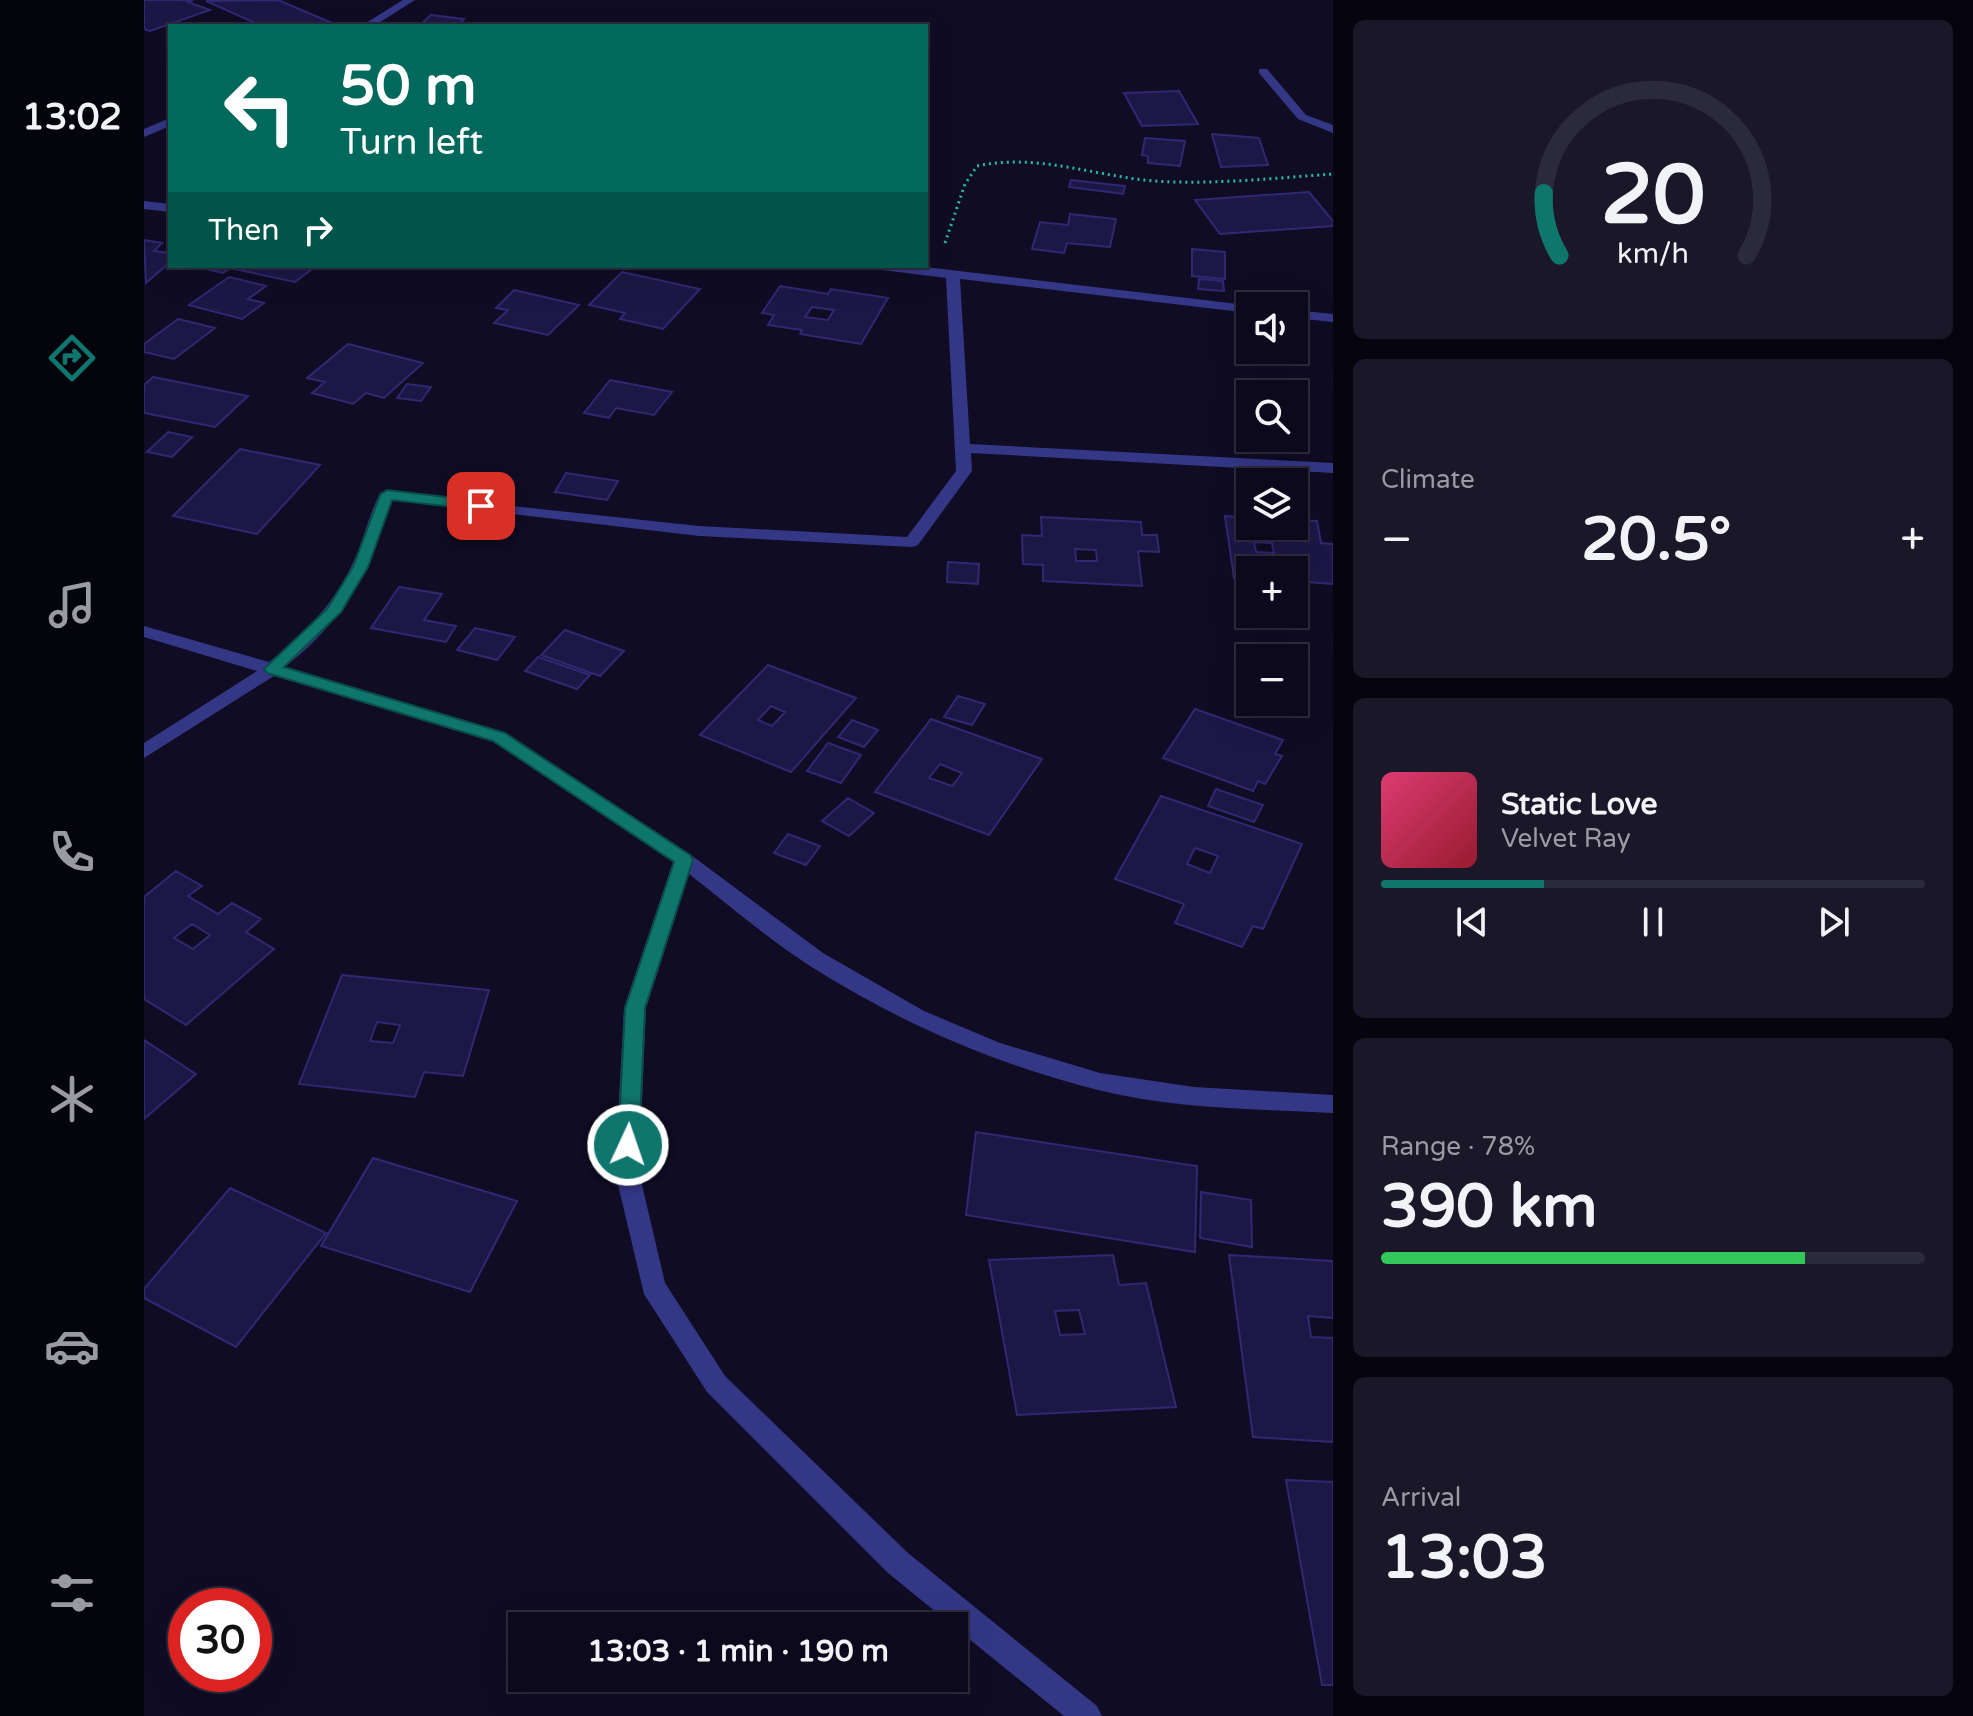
<!DOCTYPE html>
<html lang="en">
<head>
<meta charset="utf-8">
<style>
	:root { --surface:#0b091b; --page:#191728; --text:#f1f3f6; --muted:#9a9aa3; --line:#2b2a3a; --accent:#0f766e }
	body { margin:0; font-family:"Varela Round",sans-serif; background:var(--page); color:var(--text); height:100vh; display:flex; flex-direction:column; font-size:30px; white-space:nowrap }
	* { box-sizing:border-box; margin:0 }
	p { font-size:26px; color:var(--muted) }
	.icon { flex:none; width:44px; height:44px; fill:none; stroke:currentColor; stroke-width:2; stroke-linecap:round; stroke-linejoin:round }
	.map { position:relative; flex:1; overflow:hidden }
	.drawer { display:flex; flex-direction:column; gap:20px; padding:20px; background:#06050f; width:640px }
	.drawer>* { flex:none }
	.banner { position:absolute; left:24px; top:24px; width:760px; height:244px; border-radius:0px; box-shadow:0 8px 32px #0002,0 0 0 2px var(--line); background:#00695c; color:#fff; overflow:hidden }
	.tools { position:absolute; left:1092px; top:292px; display:grid; gap:16px }
	.tools a { display:grid; place-items:center; width:72px; height:72px; border-radius:0px; background:var(--surface); box-shadow:0 8px 32px #0002,0 0 0 2px var(--line); font-size:40px }
	.speed { position:absolute; left:24px; top:1588px; display:flex; gap:16px; font-size:40px; font-weight:700; text-align:center }
	.speed>* { display:grid; place-content:center; width:104px; height:104px; border-radius:50%; background:var(--surface); box-shadow:0 8px 32px #0002,0 0 0 2px var(--line); line-height:1 }
	.speed .limit { border:12px solid #d22; background:#fff; color:#111 }
	.pin { position:absolute; display:grid; place-items:center; width:68px; height:68px; color:#fff; margin:-34px; border-radius:16px; box-shadow:0 4px 12px #0006 }
	.me { position:absolute; width:88px; margin:-44px; rotate:3deg; stroke-linejoin:round; filter:drop-shadow(0 0 6px #0008) }
	.turn { display:flex; align-items:center; gap:28px; height:168px; padding:0 40px; font-size:36px }
	.turn .icon { width:104px; height:104px; stroke-width:2.5 }
	.turn b { display:block; font-size:56px; line-height:68px }
	.then { display:flex; align-items:center; height:76px; padding:0 40px; background:#0003; gap:16px; font-size:30px }
	.big { font-size:60px; font-weight:700; line-height:1.1 }
	.drawer .card { flex:1; display:flex; flex-direction:column; justify-content:center; gap:12px; min-width:0; padding:0 28px; border-radius:12px; background:var(--page) }
	.drawer .dial { align-items:center; gap:0 }
	.dial svg { height:208px; overflow:visible; fill:none; stroke:var(--line); stroke-width:7; stroke-linecap:round; text-anchor:middle }
	.dial text { fill:var(--text); stroke:none }
	.song { display:flex; align-items:center; gap:24px }
	.cover { width:96px; height:96px; border-radius:12px; background:linear-gradient(135deg,hsl(340 70% 55%),hsl(350 70% 35%)) }
	.played { height:8px; border-radius:4px; background:linear-gradient(90deg,var(--accent) 30%,var(--line) 30%) }
	.keys { display:flex; justify-content:space-around; direction:ltr }
	.heat { display:flex; justify-content:space-between; align-items:center; font-size:44px; direction:ltr }
	.charge { height:12px; border-radius:6px; background:linear-gradient(90deg,#34c759 78%,var(--line) 0) }
	.trip { position:absolute; left:364px; top:1612px; width:460px; height:80px; border-radius:0px; background:var(--surface); box-shadow:0 8px 32px #0002,0 0 0 2px var(--line); font-weight:700; line-height:80px; text-align:center }
	main { display:flex; flex:1; min-height:0 }
	.menu { display:flex; flex-direction:column; width:144px; justify-content:space-around; align-items:center; background:#04040b; color:var(--muted) }
	.menu .icon { width:56px; height:56px }
	.menu .selected { color:var(--accent) }
	.menu b { font-size:36px; color:var(--text) }
	.map>svg:first-child { display:block }
	.building { fill:#1d1746; stroke:#312874; stroke-width:2; fill-rule:evenodd }
	.lines { fill:none; stroke-linecap:round; stroke-linejoin:round }
	.path { stroke:#26bca9; stroke-width:3; stroke-dasharray:2 4; stroke-linecap:butt }
	.minor { fill:#343786; fill-rule:evenodd }
	.route { fill:#0f766e; stroke:#0a4d48; stroke-width:2 }
</style>
</head>
<body>
<main>
<nav class="menu">
<b>13:02</b>
<svg class="icon selected" aria-label="directions" viewBox="0 0 24 24"><path d="M12 3l9 9-9 9-9-9zM9 14v-3h6M13 9l2 2-2 2"/></svg>
<svg class="icon" aria-label="music" viewBox="0 0 24 24"><path d="M9 18V5l10-2v13"/><circle cx="6" cy="18" r="3"/><circle cx="16" cy="16" r="3"/></svg>
<svg class="icon" aria-label="phone" viewBox="0 0 24 24"><path d="M5 4h4l2 5-3 2q2 4 5 5l2-3 5 2v4C11 20 4 13 5 4z"/></svg>
<svg class="icon" aria-label="climate" viewBox="0 0 24 24"><path d="M12 3v18M4 7l16 10M4 17L20 7"/></svg>
<svg class="icon" aria-label="car" viewBox="0 0 24 24"><path d="M5 17H2v-5l4-1 3-4h7l3 4 3 1v5h-3M9 17h6M6 11h13"/><circle cx="7" cy="17" r="2"/><circle cx="17" cy="17" r="2"/></svg>
<svg class="icon" aria-label="filters" viewBox="0 0 24 24"><path d="M4 7h16M4 17h16"/><circle cx="9" cy="7" r="2"/><circle cx="15" cy="17" r="2"/></svg>
</nav>
<div class="map">
<svg width="1189" height="1716" viewBox="0 0 1189 1716">
	<rect width="100%" height="100%" fill="#0f0c24"/>
	<path class="building" d="M 0,0 L 49,0 L 44,2 L 66,10 L 6,31 L 0,29 Z
		M 134,0 L 188,23 L 118,26 L 62,1 Z
		M 287,15 L 320,19 L 313,26 L 275,26 Z
		M 1035,91 L 1054,124 L 998,126 L 980,93 Z
		M 1068,134 L 1115,138 L 1124,165 L 1077,167 Z
		M 1001,138 L 1041,141 L 1036,166 L 1004,163 L 1004,156 L 998,155 Z
		M 927,180 L 981,186 L 979,194 L 925,187 Z
		M 1165,192 L 1189,221 L 1189,226 L 1076,234 L 1051,200 Z
		M 926,214 L 972,219 L 966,247 L 923,243 L 920,253 L 888,249 L 896,222 L 924,225 Z
		M 0,240 L 18,243 L 10,251 L 26,253 L 26,262 L 2,283 Z
		M 1048,249 L 1081,252 L 1081,279 L 1048,276 Z
		M 66,266 L 172,266 L 151,282 L 86,268 L 79,273 L 62,269 Z
		M 478,272 L 556,289 L 519,329 L 476,319 L 481,313 L 445,305 Z
		M 85,277 L 122,286 L 104,299 L 120,303 L 98,319 L 45,305 Z
		M 1055,279 L 1079,281 L 1080,291 L 1054,289 Z
		M 636,286 L 684,294 L 687,289 L 744,298 L 717,344 L 656,334 L 658,330 L 624,325 L 630,315 L 618,313 ZM 668,307 L 690,310 L 684,320 L 661,317 Z
		M 370,290 L 435,305 L 404,335 L 350,323 L 364,310 L 352,308 Z
		M 34,319 L 71,328 L 30,359 L 0,352 L 0,344 Z
		M 204,344 L 279,363 L 240,398 L 222,393 L 209,404 L 168,393 L 181,382 L 163,378 Z
		M 9,377 L 104,396 L 71,427 L 0,413 L 0,385 Z
		M 466,380 L 528,392 L 510,415 L 472,408 L 465,418 L 440,413 Z
		M 263,384 L 287,387 L 277,401 L 253,398 Z
		M 24,432 L 48,437 L 28,457 L 3,452 Z
		M 96,449 L 176,465 L 113,534 L 29,516 Z
		M 422,473 L 474,481 L 463,500 L 411,492 Z
		M 1081,516 L 1106,518 L 1106,526 L 1150,526 L 1150,520 L 1173,521 L 1177,543 L 1189,544 L 1189,584 L 1150,581 L 1150,570 L 1106,570 L 1106,579 L 1090,578 ZM 1110,542 L 1128,543 L 1130,553 L 1112,552 Z
		M 897,517 L 997,522 L 998,535 L 1013,535 L 1015,552 L 994,551 L 998,586 L 899,581 L 899,565 L 879,564 L 878,535 L 898,536 ZM 931,549 L 952,550 L 953,561 L 932,561 Z
		M 804,562 L 835,564 L 834,584 L 803,582 Z
		M 255,587 L 298,594 L 280,620 L 312,626 L 302,642 L 227,628 Z
		M 331,628 L 371,637 L 353,660 L 313,650 Z
		M 421,630 L 480,651 L 456,676 L 397,655 Z
		M 394,657 L 446,675 L 433,689 L 381,671 Z
		M 624,665 L 712,698 L 647,772 L 556,735 ZM 627,706 L 641,712 L 628,726 L 614,720 Z
		M 814,696 L 841,704 L 828,725 L 800,717 Z
		M 1051,709 L 1139,740 L 1131,754 L 1138,756 L 1121,784 L 1114,781 L 1109,791 L 1019,758 Z
		M 787,719 L 898,759 L 845,835 L 731,792 ZM 796,764 L 818,773 L 808,786 L 785,778 Z
		M 708,720 L 734,730 L 720,747 L 694,737 Z
		M 684,743 L 717,755 L 697,783 L 663,771 Z
		M 1072,789 L 1119,805 L 1110,822 L 1064,806 Z
		M 1017,796 L 1158,844 L 1119,929 L 1109,926 L 1098,947 L 1031,923 L 1040,904 L 971,879 ZM 1051,848 L 1074,856 L 1066,873 L 1043,864 Z
		M 704,798 L 730,813 L 705,836 L 678,821 Z
		M 644,834 L 676,846 L 662,865 L 630,853 Z
		M 32,871 L 58,886 L 44,896 L 74,914 L 88,903 L 117,919 L 102,932 L 130,949 L 42,1025 L 0,999 L 0,897 ZM 48,924 L 66,935 L 49,949 L 30,938 Z
		M 198,975 L 345,990 L 319,1076 L 280,1072 L 271,1097 L 155,1084 ZM 233,1022 L 256,1025 L 249,1043 L 226,1041 Z
		M 0,1040 L 52,1074 L 0,1119 Z
		M 832,1132 L 1053,1166 L 1051,1252 L 822,1215 Z
		M 229,1158 L 373,1201 L 326,1292 L 177,1246 Z
		M 86,1188 L 182,1233 L 92,1347 L 0,1298 L 0,1289 Z
		M 1057,1192 L 1107,1200 L 1108,1247 L 1056,1238 Z
		M 969,1255 L 975,1285 L 1002,1283 L 1032,1407 L 873,1415 L 845,1260 ZM 935,1310 L 941,1334 L 916,1335 L 911,1311 Z
		M 1085,1255 L 1189,1261 L 1189,1318 L 1164,1316 L 1167,1337 L 1189,1338 L 1189,1442 L 1109,1437 Z
		M 1142,1480 L 1189,1482 L 1189,1685 L 1178,1685 Z"/>
	<g class="lines">
		<path class="path" d="M 801,243 L 821,184 L 833,166 C 893,153 950,176 1010,181 C 1070,185 1130,178 1189,174"/>
		<path class="minor" d="M 259,0 L 271,0 L 230,26 L 217,26 Z
			M 1115,69 L 1123,69 L 1162,115 L 1189,125 L 1189,133 L 1154,119 L 1115,73 Z
			M 26,118 L 26,126 L 0,137 L 0,129 Z
			M 0,201 L 26,204 L 26,212 L 0,209 Z
			M 731,266 L 773,266 L 1111,306 L 1106,306 L 1106,313 L 816,279 L 826,444 L 1189,463 L 1189,473 L 827,453 L 828,471 L 774,545 L 768,547 L 555,536 L 249,500 C 223,572 202,619 141,667 L 362,733 L 547,855 L 679,953 L 780,1011 L 856,1043 L 956,1073 L 1050,1087 L 1189,1095 L 1189,1113 C 1112,1109 1030,1109 954,1090 C 851,1064 756,1023 666,966 C 624,939 585,905 545,874 L 502,1008 L 495,1172 L 521,1283 L 581,1376 L 764,1553 L 953,1706 L 958,1716 L 920,1716 L 744,1573 L 563,1392 L 500,1294 L 471,1172 L 480,1008 L 529,862 L 348,741 L 130,676 L 0,758 L 0,743 L 113,671 L 0,637 L 0,626 L 125,662 C 162,633 193,601 212,556 C 221,535 226,511 237,492 L 555,526 L 763,537 L 812,471 L 802,278 L 738,270 Z
			M 1150,310 L 1189,314 L 1189,322 L 1150,318 Z"/>
	</g>
	<path class="route" d="M 243,490 L 337,501 L 344,506 L 337,510 L 248,500 L 224,567 L 197,612 L 140,667 L 361,733 L 546,855 L 549,860 L 501,1008 L 495,1145 L 492,1151 L 484,1153 L 477,1151 L 474,1145 L 481,1008 L 530,862 L 349,741 L 123,673 L 120,669 L 183,609 L 209,567 L 236,495 Z"/>
</svg>
<div class="tools">
<a><svg class="icon" aria-label="sound" viewBox="0 0 24 24"><path d="M4 9h4l5-4v14l-5-4H4zM17 9q2 3 0 6"/></svg></a>
<a><svg class="icon" aria-label="search" viewBox="0 0 24 24"><circle cx="10" cy="10" r="6"/><path d="M15 15l6 6"/></svg></a>
<a><svg class="icon" aria-label="layers" viewBox="0 0 24 24"><path d="M12 4l9 5-9 5-9-5zM3 14l9 5 9-5"/></svg></a>
<a>+</a>
<a>−</a>
</div>
<div class="speed"><div class="limit">30</div></div>
<div class="pin" style="left:337px;top:506px;background:#d93025"><svg class="icon" aria-label="arrive" viewBox="0 0 24 24"><path d="M6 21V4h12l-3 4 3 4H6"/></svg></div>
<svg class="me" style="left:484px;top:1145px" viewBox="-20 -20 40 40"><circle r="17" fill="#0f766e" stroke="#fff" stroke-width="3"/><path d="M0-11L8 9 0 5-8 9z" fill="#fff"/></svg>
<div class="trip">13:03 · 1 min · 190 m</div>
<div class="banner">
<div class="turn"><svg class="icon" aria-label="left" viewBox="0 0 24 24"><path d="M17 20v-9H6M10 6l-5 5 5 5"/></svg><div><b>50 m</b>Turn left</div></div>
<div class="then">Then<svg class="icon" aria-label="right" viewBox="0 0 24 24"><path d="M7 20v-9h11M14 6l5 5-5 5"/></svg></div>
</div>
</div>
<section class="drawer">
<div class="card dial"><svg viewBox="0 0 100 80">
<path d="M14 69A42 42 0 1 1 86 69"/>
<path d="M14 69A42 42 0 0 1 8 45" stroke="#0f766e"/>
<text x="50" y="56" font-size="32" font-weight="700">20</text>
<text x="50" y="72" font-size="11">km/h</text>
</svg></div>
<div class="card"><p>Climate</p>
<div class="heat"><a>−</a><b class="big">20.5°</b><a>+</a></div>
</div>
<div class="card">
<div class="song"><i class="cover"></i><div><b>Static Love</b><p>Velvet Ray</p></div></div>
<div class="played"></div>
<div class="keys"><svg class="icon" aria-label="previous" viewBox="0 0 24 24"><path d="M18 5L8 12l10 7zM5 5v14"/></svg><svg class="icon" aria-label="pause" viewBox="0 0 24 24"><path d="M8 5v14M16 5v14"/></svg><svg class="icon" aria-label="next" viewBox="0 0 24 24"><path d="M6 5l10 7-10 7zM19 5v14"/></svg></div>
</div>
<div class="card"><p>Range · 78%</p><b class="big">390 km</b><div class="charge"></div></div>
<div class="card"><p>Arrival</p><b class="big">13:03</b></div>
</section>
</main>
</body>
</html>
